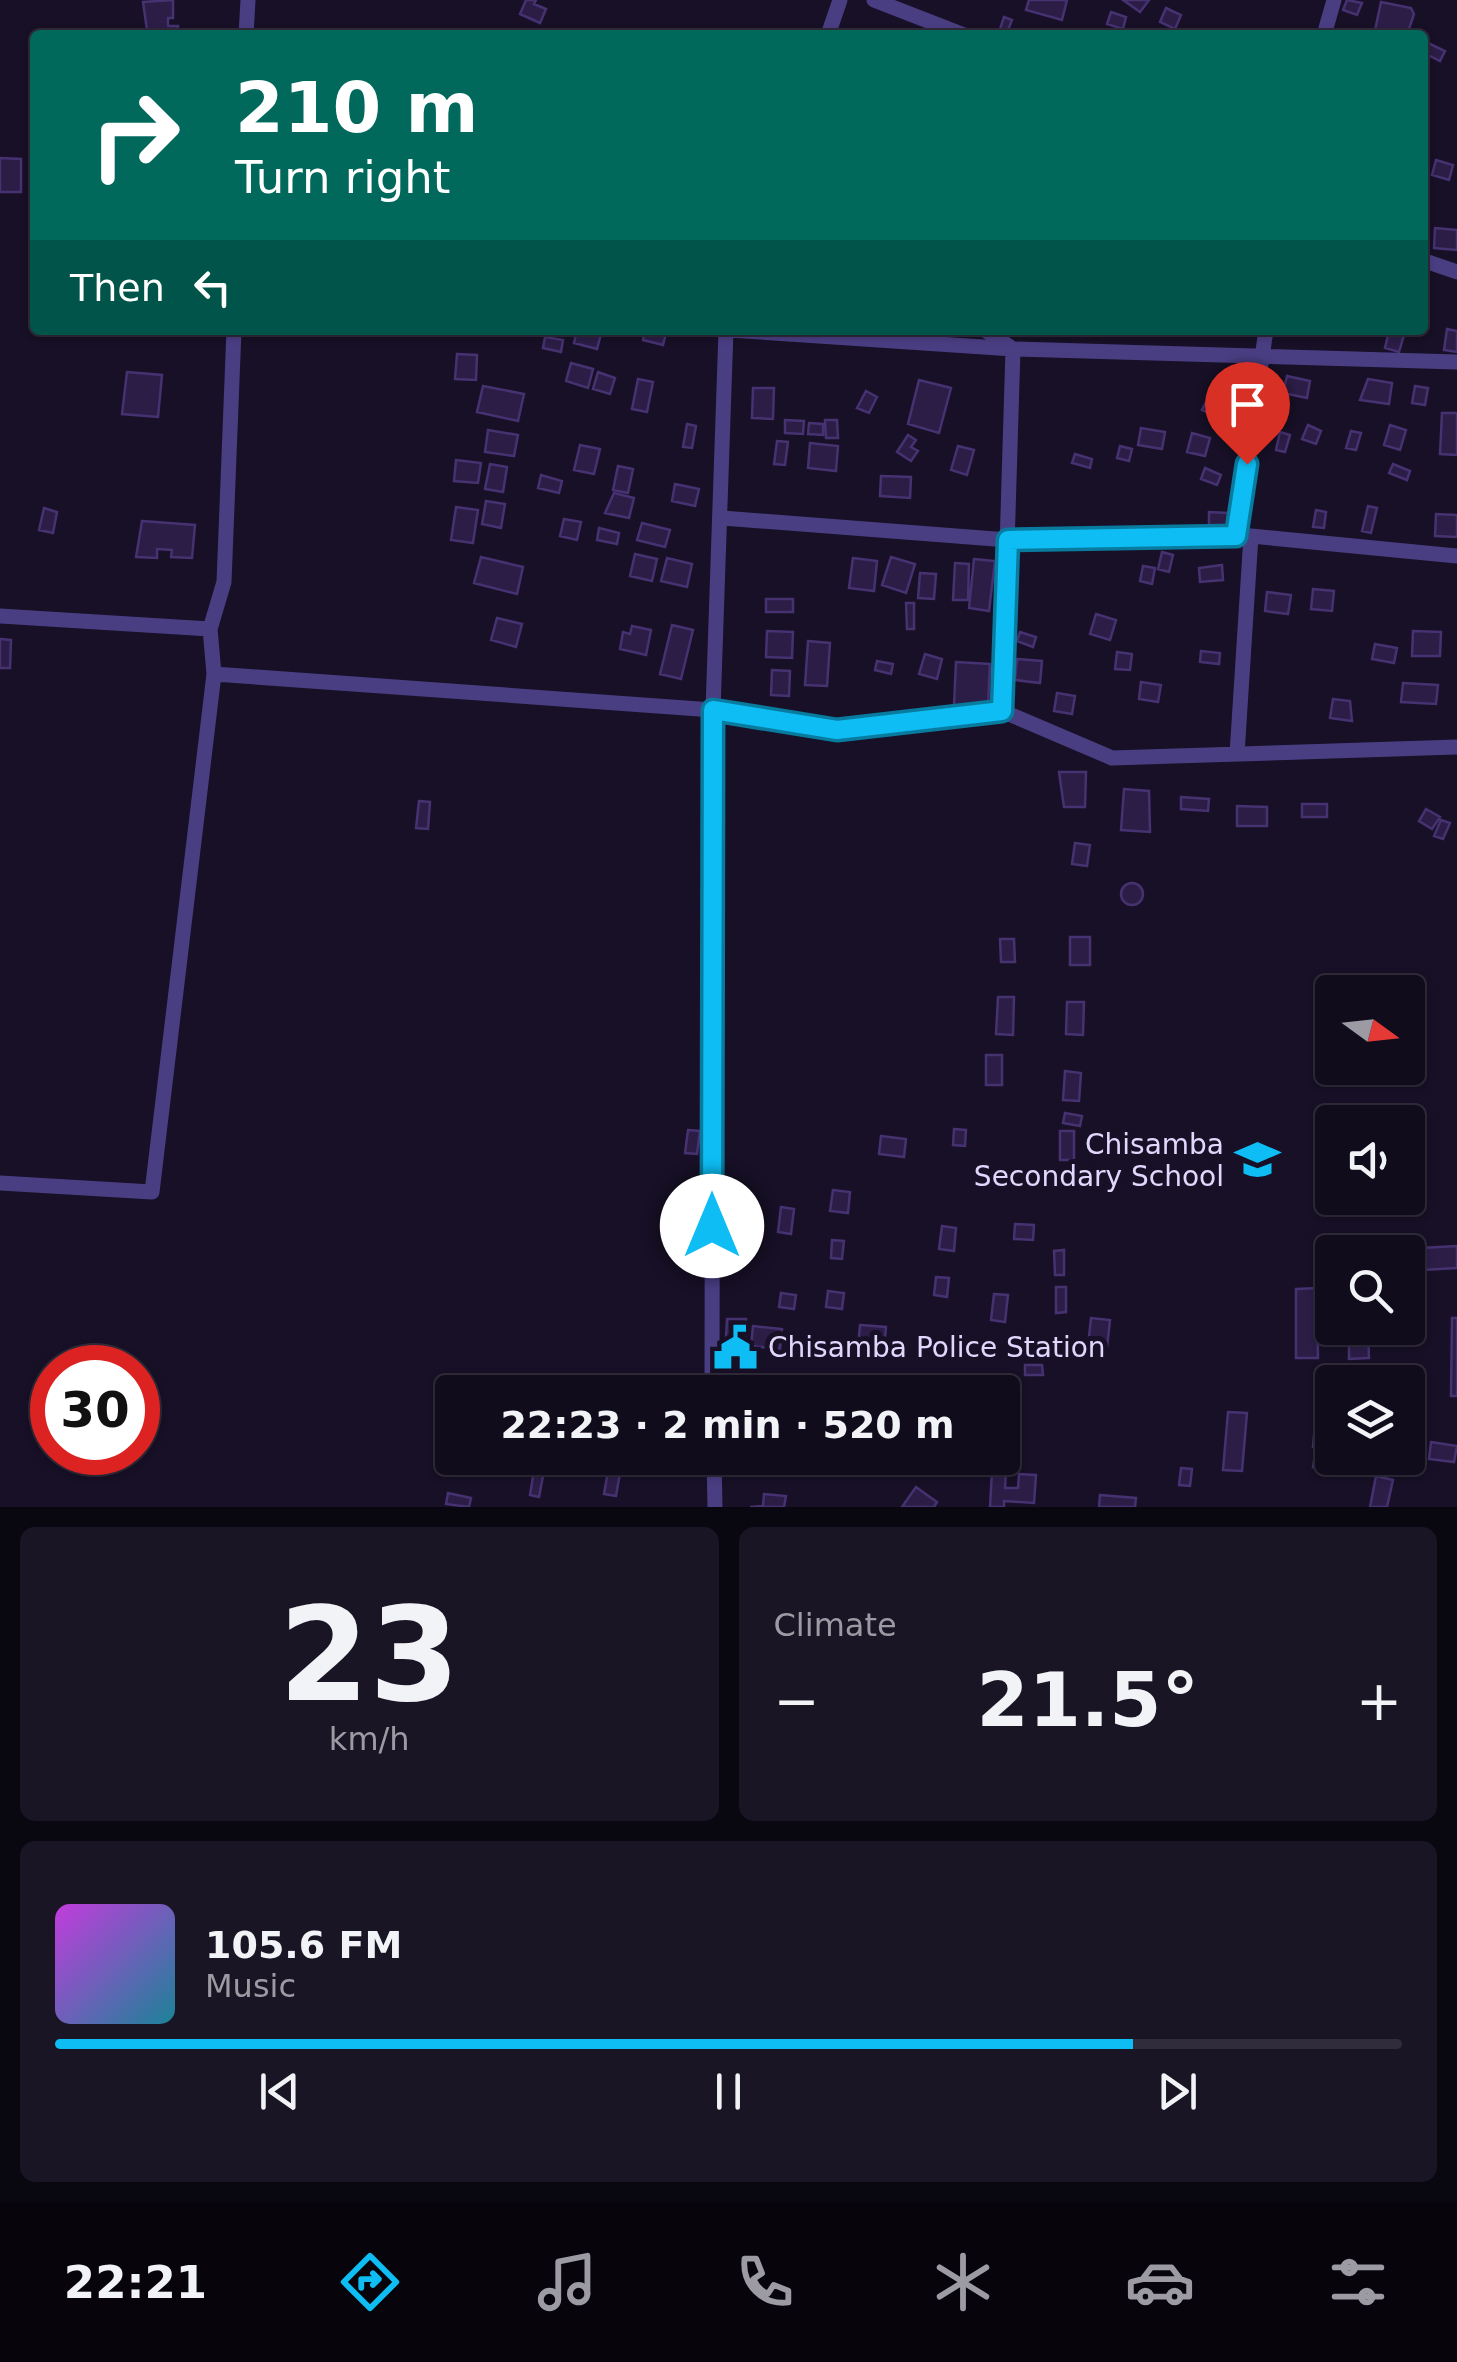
<!DOCTYPE html>
<html lang="en">
<head>
<meta charset="utf-8">
<style>
	:root { --surface:#110c1c; --page:#1a1525; --text:#f1f3f6; --muted:#9c9ba3; --line:#302c3b; --accent:#0dbdf4 }
	body { margin:0; font-family:"DejaVu Sans",sans-serif; background:var(--page); color:var(--text); height:100vh; display:flex; flex-direction:column; font-size:38px; white-space:nowrap }
	* { box-sizing:border-box; margin:0 }
	p { font-size:32px; color:var(--muted) }
	.icon { flex:none; width:55px; height:55px; fill:none; stroke:currentColor; stroke-width:2; stroke-linecap:round; stroke-linejoin:round }
	.map { position:relative; height:1507px; overflow:hidden }
	.sheet { display:flex; flex-direction:column; gap:20px; padding:20px; background:#09070f; flex:1 }
	.sheet>* { flex:none }
	.hud { position:absolute; left:30px; top:30px; width:1398px; height:305px; border-radius:10px; box-shadow:0 2px 8px #0004,0 0 0 2px var(--line); background:#00695c; color:#fff; overflow:hidden }
	.needle { width:65px; rotate:105deg }
	.buttons { position:absolute; left:1315px; top:975px; display:grid; gap:20px }
	.buttons a { display:grid; place-items:center; width:110px; height:110px; border-radius:10px; background:var(--surface); box-shadow:0 2px 8px #0004,0 0 0 2px var(--line); font-size:50px }
	.speed { position:absolute; left:30px; top:1345px; display:flex; gap:20px; font-size:50px; font-weight:700; text-align:center }
	.speed>* { display:grid; place-content:center; width:130px; height:130px; border-radius:50%; background:var(--surface); box-shadow:0 2px 8px #0004,0 0 0 2px var(--line); line-height:1 }
	.speed .limit { border:15px solid #d22; background:#fff; color:#111 }
	.pin { position:absolute; display:grid; place-items:center; width:85px; height:85px; color:#fff; margin:-102px -42px; border-radius:50% 50% 50% 0; rotate:-45deg; box-shadow:0 0 10px #0007 }
	.pin .icon { rotate:45deg }
	.me { position:absolute; width:110px; margin:-55px; rotate:0deg; stroke-linejoin:round; filter:drop-shadow(0 0 8px #0008) }
	.turn { display:flex; align-items:center; gap:35px; height:210px; padding:0 40px; font-size:45px }
	.turn .icon { width:130px; height:130px; stroke-width:2.5 }
	.turn b { display:block; font-size:70px; line-height:85px }
	.then { display:flex; align-items:center; height:95px; padding:0 40px; background:#0003; gap:20px; font-size:38px }
	.big { font-size:75px; font-weight:800; line-height:1.1 }
	.sheet .widget { flex:1; display:flex; flex-direction:column; justify-content:center; gap:15px; min-width:0; padding:0 35px; border-radius:15px; background:var(--page) }
	.sheet .dial { align-items:center; gap:0 }
	.dial b { font-size:130px; line-height:1 }
	.song { display:flex; align-items:center; gap:30px }
	.cover { width:120px; height:120px; border-radius:15px; background:linear-gradient(135deg,hsl(290 70% 55%),hsl(190 70% 35%)) }
	.played { height:10px; border-radius:5px; background:linear-gradient(90deg,var(--accent) 80%,var(--line) 80%) }
	.keys { display:flex; justify-content:space-around; direction:ltr }
	.heat { display:flex; justify-content:space-between; align-items:center; font-size:55px; direction:ltr }
	.sheet .tiles { flex:1; display:grid; gap:20px; grid-template-columns:1fr 1fr }
	.widget:last-child { grid-column:span 2 }
	.trip { position:absolute; left:435px; top:1375px; width:585px; height:100px; border-radius:10px; background:var(--surface); box-shadow:0 2px 8px #0004,0 0 0 2px var(--line); font-weight:800; line-height:100px; text-align:center }
	.dock { display:flex; height:160px; justify-content:space-around; align-items:center; background:#07050b; color:var(--muted) }
	.dock .icon { width:70px; height:70px }
	.dock .selected { color:var(--accent) }
	.dock b { font-size:45px; color:var(--text) }
	.map>svg:first-child { display:block }
	.building { fill:#2b1d46; stroke:#463171; stroke-width:2.5 }
	.lines { fill:none; stroke-linecap:round; stroke-linejoin:round }
	.street { stroke:#4a3e83; stroke-width:15 }
	.route-casing { stroke:#087b9f; stroke-width:25 }
	.route { stroke:#0dbdf4; stroke-width:18 }
	.labels { text-anchor:middle; stroke-width:10; stroke-linejoin:round; paint-order:stroke }
	.poi-label { font-size:28px; fill:#e1d7fd; stroke:#171026; text-anchor:end }
</style>
</head>
<body>
<div class="map">
<svg width="1457" height="1507" viewBox="0 0 1457 1507">
	<rect width="100%" height="100%" fill="#171026"/>
	<path class="building" d="M 173,0 L 173,18 L 168,18 L 168,26 L 178,26 L 177,35 L 142,35 L 147,30 L 143,2 Z
		M 526,0 L 536,0 L 534,4 L 546,9 L 540,23 L 520,14 Z
		M 1029,0 L 1067,0 L 1062,20 L 1026,10 Z
		M 1123,0 L 1149,0 L 1140,12 Z
		M 1347,0 L 1362,3 L 1357,15 L 1343,10 Z
		M 1381,2 L 1411,8 L 1414,14 L 1408,32 L 1398,29 L 1396,35 L 1374,35 Z
		M 1166,8 L 1181,15 L 1175,29 L 1160,22 Z
		M 1111,12 L 1126,17 L 1123,29 L 1107,24 Z
		M 1004,17 L 1012,20 L 1008,30 L 1023,35 L 998,35 Z
		M 1426,42 L 1445,51 L 1440,61 L 1422,52 Z
		M 0,158 L 21,159 L 21,192 L 0,192 Z
		M 1436,160 L 1453,165 L 1449,180 L 1432,175 Z
		M 1435,228 L 1457,230 L 1457,250 L 1434,248 Z
		M 1447,329 L 1457,331 L 1457,352 L 1444,350 Z
		M 577,330 L 602,330 L 597,349 L 574,343 Z
		M 645,330 L 667,330 L 663,345 L 643,340 Z
		M 1389,331 L 1404,335 L 1399,352 L 1385,348 Z
		M 545,337 L 563,340 L 561,352 L 543,348 Z
		M 457,354 L 477,355 L 476,380 L 455,379 Z
		M 571,363 L 593,369 L 588,388 L 566,381 Z
		M 127,372 L 162,375 L 158,417 L 122,414 Z
		M 598,372 L 615,378 L 610,394 L 593,389 Z
		M 1287,376 L 1310,381 L 1307,398 L 1283,393 Z
		M 638,379 L 653,382 L 647,412 L 632,409 Z
		M 1368,379 L 1392,383 L 1389,404 L 1360,400 Z
		M 919,380 L 951,388 L 939,433 L 908,424 Z
		M 483,386 L 524,394 L 518,421 L 477,412 Z
		M 1415,386 L 1428,388 L 1425,405 L 1412,403 Z
		M 753,388 L 774,388 L 773,419 L 752,418 Z
		M 866,391 L 877,397 L 869,413 L 857,408 Z
		M 1208,398 L 1232,409 L 1226,421 L 1202,410 Z
		M 1442,413 L 1457,413 L 1457,455 L 1440,454 Z
		M 785,420 L 804,421 L 803,434 L 785,433 Z
		M 825,420 L 837,420 L 838,438 L 826,438 Z
		M 809,423 L 823,424 L 823,435 L 808,434 Z
		M 687,424 L 696,426 L 692,448 L 683,447 Z
		M 1308,425 L 1321,431 L 1316,444 L 1302,439 Z
		M 1390,425 L 1406,430 L 1400,450 L 1384,445 Z
		M 1141,428 L 1165,432 L 1162,449 L 1138,445 Z
		M 488,430 L 518,435 L 514,456 L 485,452 Z
		M 1351,431 L 1361,433 L 1356,450 L 1346,448 Z
		M 1280,432 L 1290,435 L 1285,452 L 1276,450 Z
		M 1192,433 L 1210,438 L 1205,456 L 1187,452 Z
		M 908,435 L 916,440 L 911,447 L 918,451 L 911,461 L 897,452 Z
		M 777,441 L 788,442 L 785,465 L 774,464 Z
		M 810,443 L 838,446 L 836,471 L 808,468 Z
		M 580,445 L 600,449 L 594,474 L 574,470 Z
		M 958,446 L 974,450 L 967,475 L 951,470 Z
		M 1120,446 L 1132,449 L 1129,461 L 1117,458 Z
		M 1075,454 L 1092,459 L 1090,468 L 1072,463 Z
		M 456,460 L 481,463 L 478,483 L 454,481 Z
		M 490,464 L 507,467 L 503,492 L 485,489 Z
		M 1393,464 L 1410,471 L 1407,480 L 1389,473 Z
		M 618,466 L 633,469 L 628,493 L 613,490 Z
		M 1205,468 L 1221,475 L 1217,485 L 1201,479 Z
		M 541,475 L 562,481 L 559,493 L 538,488 Z
		M 881,476 L 911,477 L 910,498 L 880,496 Z
		M 675,484 L 699,489 L 695,506 L 672,501 Z
		M 614,493 L 634,498 L 629,518 L 605,513 Z
		M 486,501 L 505,504 L 501,528 L 482,524 Z
		M 1368,506 L 1377,508 L 1371,533 L 1362,531 Z
		M 456,507 L 478,510 L 473,543 L 451,540 Z
		M 44,508 L 57,512 L 53,533 L 39,530 Z
		M 1316,510 L 1326,512 L 1324,528 L 1313,527 Z
		M 1209,512 L 1228,513 L 1227,528 L 1209,528 Z
		M 1436,514 L 1457,515 L 1457,537 L 1435,536 Z
		M 564,519 L 581,522 L 577,540 L 560,536 Z
		M 142,521 L 195,525 L 192,558 L 171,557 L 172,550 L 157,549 L 157,558 L 136,557 Z
		M 642,523 L 670,530 L 665,547 L 637,540 Z
		M 599,528 L 619,533 L 617,544 L 597,540 Z
		M 1162,552 L 1173,555 L 1169,572 L 1158,569 Z
		M 635,554 L 657,559 L 652,581 L 630,576 Z
		M 481,557 L 523,567 L 517,594 L 474,583 Z
		M 891,557 L 915,564 L 906,593 L 882,585 Z
		M 667,558 L 692,564 L 687,587 L 661,581 Z
		M 853,558 L 877,561 L 874,591 L 849,588 Z
		M 974,559 L 995,561 L 989,611 L 969,608 Z
		M 955,563 L 969,564 L 968,600 L 953,600 Z
		M 1222,565 L 1223,580 L 1200,582 L 1199,568 Z
		M 1143,566 L 1155,568 L 1152,584 L 1140,581 Z
		M 920,573 L 936,574 L 934,599 L 918,598 Z
		M 1313,589 L 1334,591 L 1332,611 L 1311,609 Z
		M 1267,592 L 1291,595 L 1288,614 L 1265,611 Z
		M 766,599 L 793,599 L 793,612 L 766,612 Z
		M 906,603 L 914,603 L 914,629 L 907,629 Z
		M 1096,614 L 1116,620 L 1110,640 L 1090,634 Z
		M 497,618 L 522,624 L 516,647 L 491,640 Z
		M 672,625 L 693,630 L 681,679 L 660,674 Z
		M 632,626 L 651,630 L 646,655 L 620,649 L 623,632 L 630,634 Z
		M 767,631 L 793,632 L 792,658 L 766,657 Z
		M 1413,631 L 1441,632 L 1440,656 L 1412,656 Z
		M 1020,632 L 1036,637 L 1033,647 L 1017,641 Z
		M 0,639 L 11,640 L 10,668 L 0,668 Z
		M 808,641 L 830,643 L 827,686 L 805,685 Z
		M 1375,644 L 1397,648 L 1394,663 L 1372,659 Z
		M 1201,651 L 1220,653 L 1219,664 L 1200,662 Z
		M 1117,652 L 1132,654 L 1130,670 L 1115,669 Z
		M 925,654 L 942,659 L 937,679 L 919,674 Z
		M 1017,659 L 1042,661 L 1040,683 L 1015,680 Z
		M 877,661 L 893,664 L 891,674 L 875,670 Z
		M 956,662 L 990,664 L 988,707 L 954,705 Z
		M 772,670 L 790,671 L 789,696 L 771,695 Z
		M 1141,682 L 1161,685 L 1158,702 L 1139,699 Z
		M 1403,683 L 1438,685 L 1436,704 L 1401,702 Z
		M 1057,693 L 1075,696 L 1072,714 L 1054,711 Z
		M 1333,699 L 1350,701 L 1352,721 L 1330,718 Z
		M 1059,772 L 1086,772 L 1085,807 L 1064,807 Z
		M 1124,789 L 1149,791 L 1150,832 L 1121,830 Z
		M 1181,797 L 1209,799 L 1208,811 L 1181,809 Z
		M 419,801 L 430,802 L 428,829 L 416,828 Z
		M 1302,804 L 1327,804 L 1327,817 L 1302,817 Z
		M 1237,806 L 1267,807 L 1267,826 L 1237,826 Z
		M 1426,809 L 1440,817 L 1432,829 L 1419,821 Z
		M 1441,820 L 1450,823 L 1443,839 L 1434,836 Z
		M 1075,843 L 1090,845 L 1087,866 L 1072,864 Z
		M1121 894a11 11 0 1 1 22 0a11 11 0 1 1-22 0Z
		M 1070,937 L 1090,937 L 1090,965 L 1070,965 Z
		M 1000,939 L 1014,939 L 1015,962 L 1001,962 Z
		M 998,997 L 1014,997 L 1013,1035 L 996,1034 Z
		M 1067,1002 L 1084,1002 L 1083,1035 L 1066,1034 Z
		M 986,1055 L 1002,1055 L 1002,1085 L 986,1085 Z
		M 1065,1071 L 1081,1073 L 1079,1101 L 1063,1100 Z
		M 1065,1113 L 1082,1116 L 1080,1126 L 1063,1123 Z
		M 954,1129 L 966,1130 L 965,1146 L 953,1145 Z
		M 688,1130 L 700,1131 L 697,1154 L 685,1153 Z
		M 1060,1131 L 1074,1131 L 1074,1160 L 1060,1160 Z
		M 881,1136 L 906,1139 L 904,1157 L 879,1154 Z
		M 833,1190 L 850,1192 L 848,1213 L 830,1211 Z
		M 683,1203 L 697,1205 L 695,1231 L 680,1230 Z
		M 781,1207 L 794,1209 L 791,1234 L 778,1232 Z
		M 1015,1224 L 1034,1225 L 1033,1240 L 1014,1239 Z
		M 942,1226 L 956,1228 L 954,1251 L 939,1249 Z
		M 832,1240 L 844,1241 L 842,1259 L 831,1258 Z
		M 1457,1246 L 1457,1268 L 1423,1270 L 1422,1248 Z
		M 1420,1248 L 1420,1267 L 1408,1267 L 1408,1252 L 1355,1252 Z
		M 1064,1250 L 1064,1275 L 1055,1275 L 1054,1251 Z
		M 936,1277 L 949,1278 L 947,1297 L 934,1295 Z
		M 1056,1287 L 1066,1287 L 1066,1312 L 1056,1313 Z
		M 1317,1288 L 1318,1358 L 1296,1358 L 1296,1289 Z
		M 828,1291 L 844,1293 L 842,1309 L 826,1307 Z
		M 781,1293 L 796,1295 L 794,1309 L 779,1307 Z
		M 994,1294 L 1008,1295 L 1005,1322 L 991,1320 Z
		M 1091,1318 L 1110,1320 L 1107,1348 L 1088,1346 Z
		M 1452,1318 L 1457,1318 L 1457,1396 L 1451,1396 Z
		M 727,1319 L 746,1319 L 743,1376 L 724,1375 Z
		M 860,1325 L 886,1327 L 884,1349 L 858,1346 Z
		M 753,1326 L 782,1329 L 780,1349 L 751,1346 Z
		M 1349,1328 L 1368,1328 L 1369,1358 L 1349,1359 Z
		M 1025,1365 L 1042,1365 L 1043,1375 L 1025,1375 Z
		M 1228,1412 L 1247,1413 L 1242,1471 L 1223,1470 Z
		M 1314,1435 L 1328,1436 L 1327,1449 L 1313,1447 Z
		M 1431,1442 L 1457,1446 L 1454,1462 L 1429,1459 Z
		M 1315,1454 L 1327,1456 L 1326,1468 L 1313,1467 Z
		M 1181,1468 L 1192,1469 L 1190,1486 L 1179,1485 Z
		M 534,1470 L 544,1471 L 539,1497 L 530,1495 Z
		M 608,1471 L 620,1473 L 616,1496 L 604,1494 Z
		M 992,1471 L 1006,1472 L 1005,1488 L 1018,1488 L 1019,1474 L 1036,1475 L 1034,1503 L 1004,1501 L 1004,1507 L 990,1507 Z
		M 1376,1476 L 1393,1480 L 1387,1507 L 1370,1507 Z
		M 916,1487 L 937,1502 L 934,1507 L 902,1507 Z
		M 448,1493 L 471,1498 L 469,1507 L 446,1504 Z
		M 764,1494 L 786,1496 L 784,1507 L 750,1507 L 763,1506 Z
		M 1100,1495 L 1136,1498 L 1135,1507 L 1099,1507 Z"/>
	<g class="lines">
		<path class="street" d="M 874,0 L 964,35
			M 246,35 L 248,0
			M 828,35 L 840,0
			M 1324,35 L 1334,0
			M 1422,260 L 1457,272
			M 729,330 L 1013,349 L 1457,362
			M 985,330 L 1013,349 L 1002,711
			M 722,518 L 1008,540 L 1251,536 L 1457,556
			M 1236,536 L 1266,330
			M 0,616 L 210,629
			M 214,674 L 713,710 L 837,730 L 1002,711 L 1112,758 L 1457,747
			M 1237,754 L 1251,536
			M 0,1183 L 152,1192 L 214,674 L 210,629 L 224,582 L 234,330
			M 712,1392 L 713,710 L 726,330
			M 714,1458 L 715,1507"/>
	</g>
	<g class="lines">
		<defs>
			<path id="route" d="M 712,1226 L 713,710 L 837,730 L 1002,711 L 1008,540 L 1236,536 L 1247,464"/>
		</defs>
		<use href="#route" class="route-casing"/>
		<use href="#route" class="route"/>
	</g>
	<defs>
		<symbol id="school-bare" viewBox="-9 -9 18 18"><path d="M0-5L7-2L0 1L-7-2ZM-4 1L0 2.5L4 1V4Q0 6-4 4Z" fill="#0dbdf4" stroke="#171026" stroke-width="2.5" paint-order="stroke"/></symbol>
		<symbol id="civic-bare" viewBox="-9 -9 18 18"><path d="M-.6-6.5H3V-4.5H.6V-3L4-1V1h2V6H-6V1h2V-1L-.6-3ZM-1.2 2.5V6h2.4V2.5Z" fill="#0dbdf4" stroke="#171026" stroke-width="2.5" paint-order="stroke"/></symbol>
	</defs>
	<g fill-rule="evenodd">
		<use href="#school-bare" x="1226" y="1128" width="63" height="63"/>
		<use href="#civic-bare" x="704" y="1316" width="63" height="63"/>
	</g>
	<g class="labels">
		<g class="poi-label">
			<text x="1224" y="1154">Chisamba<tspan x="1224" dy="32">Secondary School</tspan></text>
			<text x="768" y="1357" text-anchor="start">Chisamba Police Station</text>
		</g>
	</g>
</svg>
<div class="buttons">
<a><svg class="needle" viewBox="-14 -14 28 28"><path d="M0-13l5 13h-10z" fill="#e53935"/><path d="M0 13l5-13h-10z" fill="#9c9ba3"/></svg></a>
<a><svg class="icon" aria-label="sound" viewBox="0 0 24 24"><path d="M4 9h4l5-4v14l-5-4H4zM17 9q2 3 0 6"/></svg></a>
<a><svg class="icon" aria-label="search" viewBox="0 0 24 24"><circle cx="10" cy="10" r="6"/><path d="M15 15l6 6"/></svg></a>
<a><svg class="icon" aria-label="layers" viewBox="0 0 24 24"><path d="M12 4l9 5-9 5-9-5zM3 14l9 5 9-5"/></svg></a>
</div>
<div class="speed"><div class="limit">30</div></div>
<div class="pin" style="left:1247px;top:464px;background:#d93025"><svg class="icon" aria-label="arrive" viewBox="0 0 24 24"><path d="M6 21V4h12l-3 4 3 4H6"/></svg></div>
<svg class="me" style="left:712px;top:1226px" viewBox="-20 -20 40 40"><circle r="19" fill="#fff"/><path d="M0-13L10 11 0 6-10 11z" fill="#0dbdf4"/></svg>
<div class="trip">22:23 · 2 min · 520 m</div>
<div class="hud">
<div class="turn"><svg class="icon" aria-label="right" viewBox="0 0 24 24"><path d="M7 20v-9h11M14 6l5 5-5 5"/></svg><div><b>210 m</b>Turn right</div></div>
<div class="then">Then<svg class="icon" aria-label="left" viewBox="0 0 24 24"><path d="M17 20v-9H6M10 6l-5 5 5 5"/></svg></div>
</div>
</div>
<section class="sheet">
<div class="tiles">
<div class="widget dial"><b>23</b><p>km/h</p></div>
<div class="widget"><p>Climate</p>
<div class="heat"><a>−</a><b class="big">21.5°</b><a>+</a></div>
</div>
<div class="widget">
<div class="song"><i class="cover"></i><div><b>105.6 FM</b><p>Music</p></div></div>
<div class="played"></div>
<div class="keys"><svg class="icon" aria-label="previous" viewBox="0 0 24 24"><path d="M18 5L8 12l10 7zM5 5v14"/></svg><svg class="icon" aria-label="pause" viewBox="0 0 24 24"><path d="M8 5v14M16 5v14"/></svg><svg class="icon" aria-label="next" viewBox="0 0 24 24"><path d="M6 5l10 7-10 7zM19 5v14"/></svg></div>
</div>
</div>
</section>
<nav class="dock">
<b>22:21</b>
<svg class="icon selected" aria-label="directions" viewBox="0 0 24 24"><path d="M12 3l9 9-9 9-9-9zM9 14v-3h6M13 9l2 2-2 2"/></svg>
<svg class="icon" aria-label="music" viewBox="0 0 24 24"><path d="M9 18V5l10-2v13"/><circle cx="6" cy="18" r="3"/><circle cx="16" cy="16" r="3"/></svg>
<svg class="icon" aria-label="phone" viewBox="0 0 24 24"><path d="M5 4h4l2 5-3 2q2 4 5 5l2-3 5 2v4C11 20 4 13 5 4z"/></svg>
<svg class="icon" aria-label="climate" viewBox="0 0 24 24"><path d="M12 3v18M4 7l16 10M4 17L20 7"/></svg>
<svg class="icon" aria-label="car" viewBox="0 0 24 24"><path d="M5 17H2v-5l4-1 3-4h7l3 4 3 1v5h-3M9 17h6M6 11h13"/><circle cx="7" cy="17" r="2"/><circle cx="17" cy="17" r="2"/></svg>
<svg class="icon" aria-label="filters" viewBox="0 0 24 24"><path d="M4 7h16M4 17h16"/><circle cx="9" cy="7" r="2"/><circle cx="15" cy="17" r="2"/></svg>
</nav>
</body>
</html>
